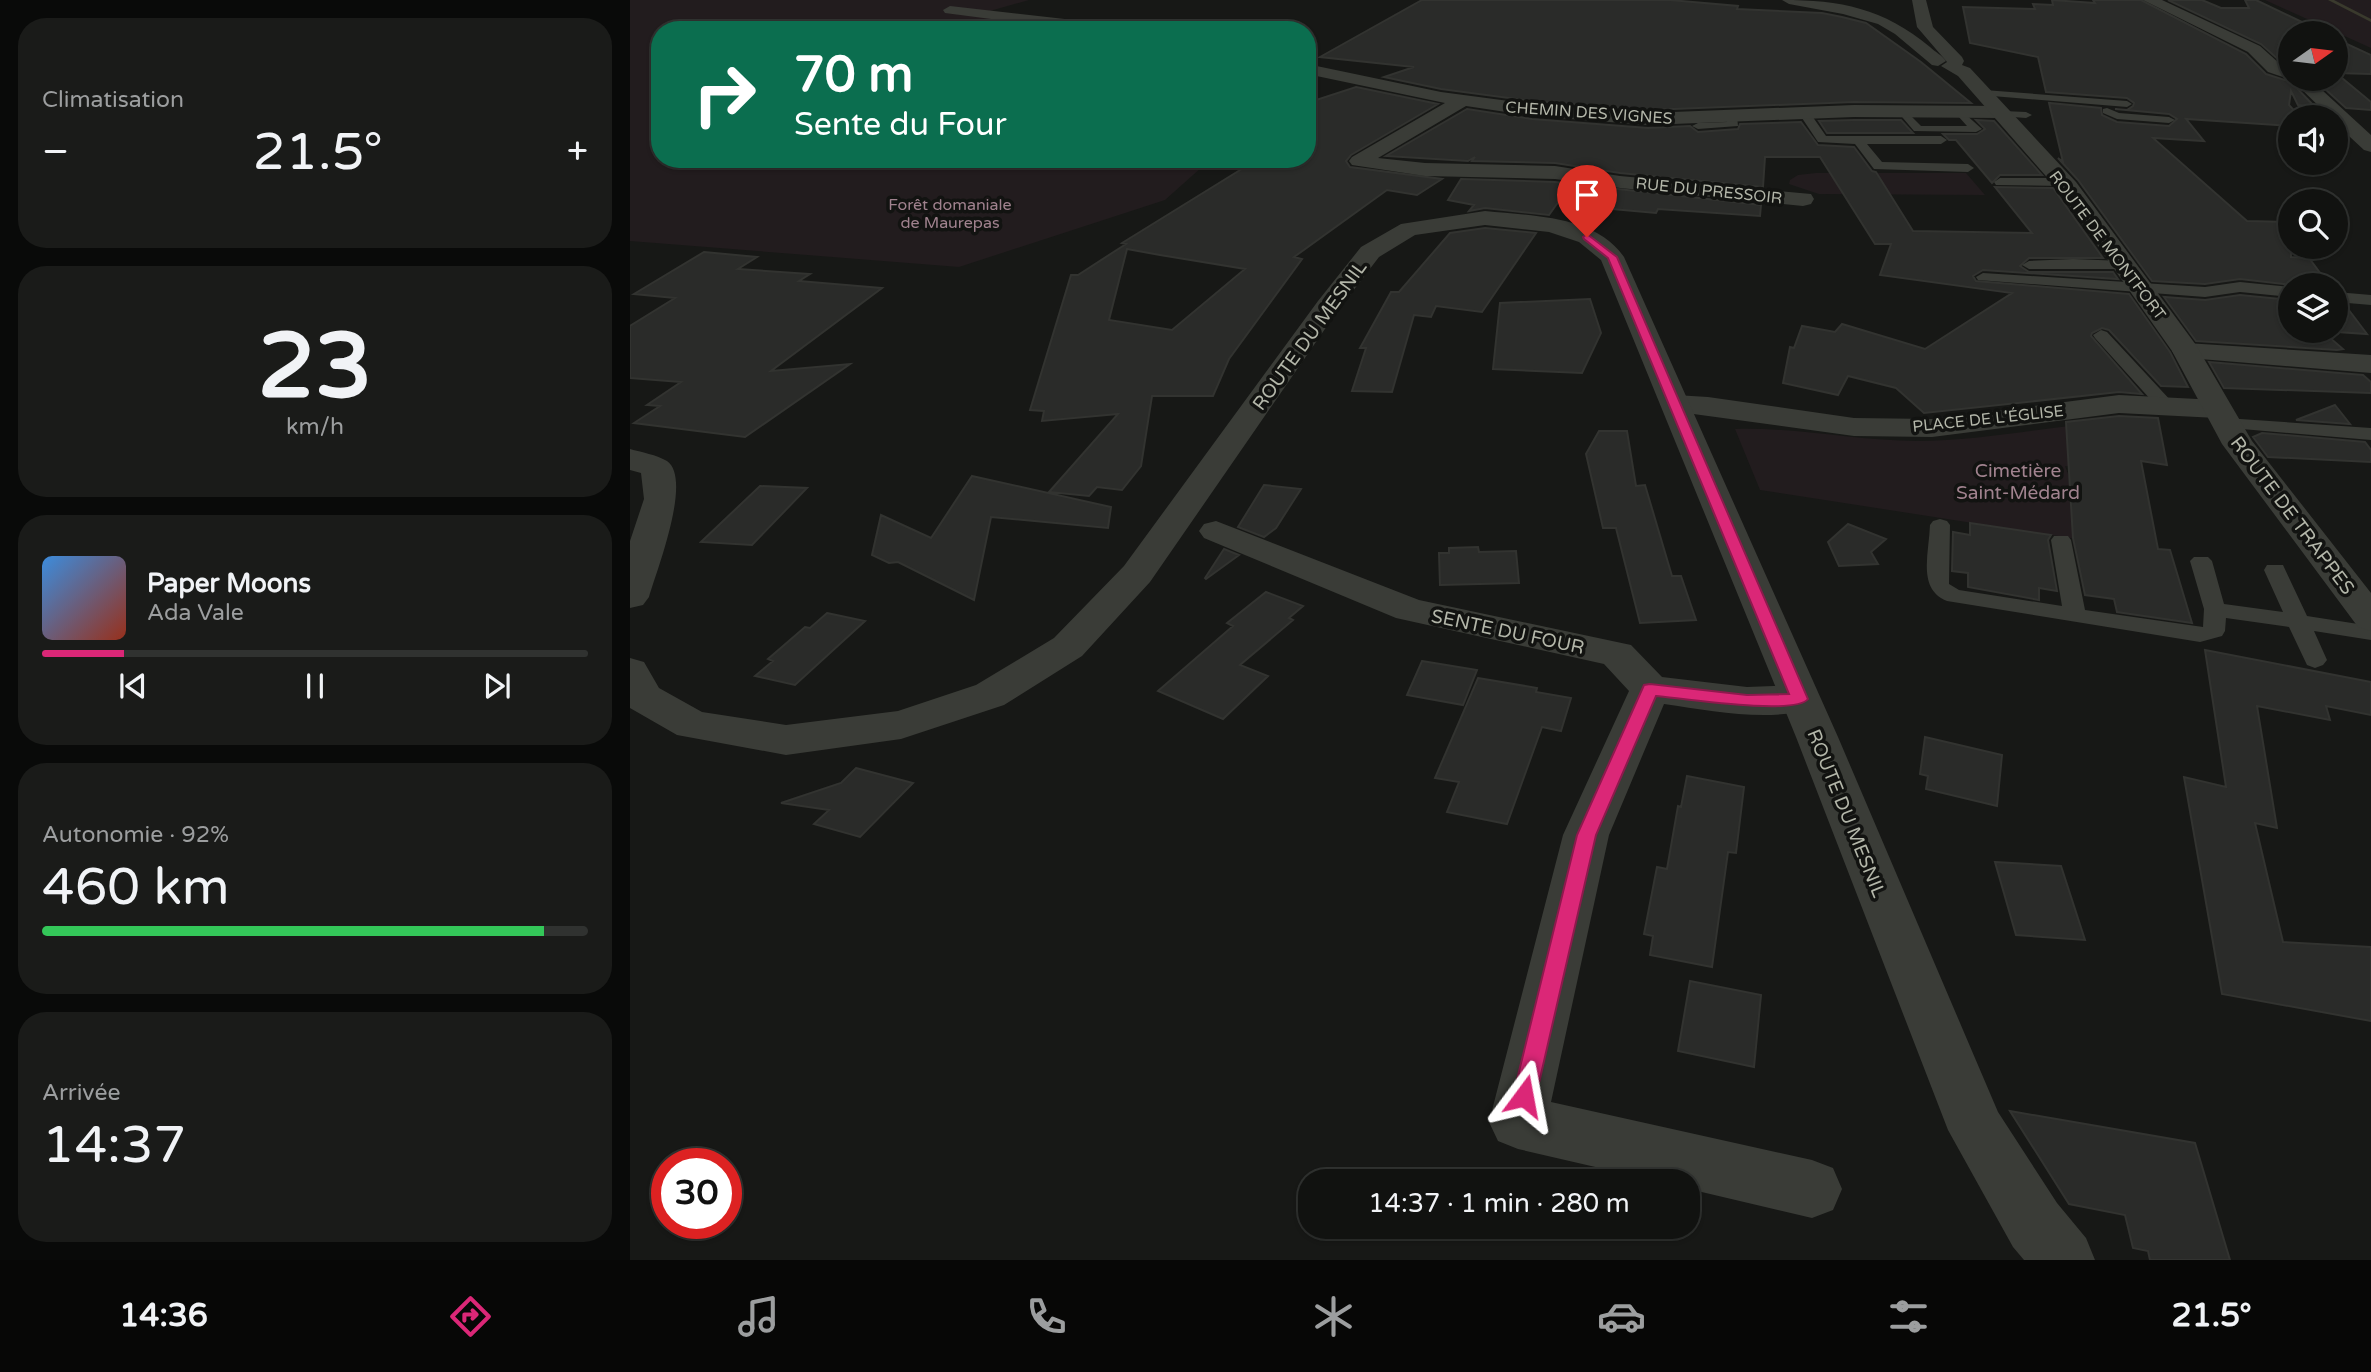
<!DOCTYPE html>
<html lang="fr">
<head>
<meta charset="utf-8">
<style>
	:root { --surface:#111210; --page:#1a1b19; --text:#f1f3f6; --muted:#9c9e9f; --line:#303230; --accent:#db2777 }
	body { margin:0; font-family:"Varela Round",sans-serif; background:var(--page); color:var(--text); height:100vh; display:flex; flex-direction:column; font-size:26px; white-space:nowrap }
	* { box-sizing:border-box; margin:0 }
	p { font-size:23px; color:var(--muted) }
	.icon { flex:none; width:38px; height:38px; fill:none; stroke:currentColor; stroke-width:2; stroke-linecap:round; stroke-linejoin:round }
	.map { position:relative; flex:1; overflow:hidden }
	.details { display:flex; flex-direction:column; gap:18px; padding:18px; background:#090a09; width:630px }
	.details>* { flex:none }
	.guide { position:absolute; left:21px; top:21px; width:665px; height:147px; border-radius:28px; box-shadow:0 2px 5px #0004,0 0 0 2px var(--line); background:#0b6e4f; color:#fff; overflow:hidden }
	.needle { width:46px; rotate:76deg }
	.tools { position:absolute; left:1648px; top:21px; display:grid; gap:14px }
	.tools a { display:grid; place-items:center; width:70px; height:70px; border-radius:50%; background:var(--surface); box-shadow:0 2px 5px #0004,0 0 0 2px var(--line); font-size:35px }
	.speed { position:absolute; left:21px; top:1148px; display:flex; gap:14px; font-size:35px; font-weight:700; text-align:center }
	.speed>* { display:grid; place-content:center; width:91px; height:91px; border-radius:50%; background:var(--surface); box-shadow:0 2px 5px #0004,0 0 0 2px var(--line); line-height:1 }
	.speed .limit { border:10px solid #d22; background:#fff; color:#111 }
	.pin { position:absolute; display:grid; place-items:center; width:60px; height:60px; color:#fff; margin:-72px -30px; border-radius:50% 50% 50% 0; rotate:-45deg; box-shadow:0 0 7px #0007 }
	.pin .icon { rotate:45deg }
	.me { position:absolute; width:77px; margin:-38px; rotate:13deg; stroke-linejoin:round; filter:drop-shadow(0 0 5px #0008) }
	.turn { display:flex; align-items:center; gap:24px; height:147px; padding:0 28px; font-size:32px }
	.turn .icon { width:91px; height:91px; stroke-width:2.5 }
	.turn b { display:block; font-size:49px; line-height:60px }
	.big { font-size:52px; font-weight:600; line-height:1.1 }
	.details .tile { flex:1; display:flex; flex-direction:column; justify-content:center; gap:10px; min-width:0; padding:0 24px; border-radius:28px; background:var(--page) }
	.details .dial { align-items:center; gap:0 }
	.dial b { font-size:91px; line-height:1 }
	.song { display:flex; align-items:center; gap:21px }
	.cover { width:84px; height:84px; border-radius:10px; background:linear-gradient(135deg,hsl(210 70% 55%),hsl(10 70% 35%)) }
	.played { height:7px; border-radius:4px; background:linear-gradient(90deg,var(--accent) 15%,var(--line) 15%) }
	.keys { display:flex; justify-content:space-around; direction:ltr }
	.heat { display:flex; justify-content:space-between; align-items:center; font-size:38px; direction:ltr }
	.charge { height:10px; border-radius:5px; background:linear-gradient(90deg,#34c759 92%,var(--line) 0) }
	.trip { position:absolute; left:668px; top:1169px; width:402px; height:70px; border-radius:28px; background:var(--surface); box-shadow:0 2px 5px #0004,0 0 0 2px var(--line); font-weight:600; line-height:70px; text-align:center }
	.tabs { display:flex; height:112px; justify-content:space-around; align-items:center; background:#070706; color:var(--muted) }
	.tabs .icon { width:49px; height:49px }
	.tabs .on { color:var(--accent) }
	.tabs b { font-size:32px; color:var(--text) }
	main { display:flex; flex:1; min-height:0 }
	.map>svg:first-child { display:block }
	.green { fill:#221c1e }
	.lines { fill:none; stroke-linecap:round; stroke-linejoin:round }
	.stream { fill:#3a3a2d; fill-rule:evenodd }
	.building { fill:#2a2b29; stroke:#323330; stroke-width:2; fill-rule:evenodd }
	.service { fill:#3a3c37; fill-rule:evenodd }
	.minor { fill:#3a3c37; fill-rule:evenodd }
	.tertiary { fill:#3a3c37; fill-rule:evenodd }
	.route { fill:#db2777; stroke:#8e194d; stroke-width:2 }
	.labels { text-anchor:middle; stroke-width:7; stroke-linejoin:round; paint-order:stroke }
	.far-street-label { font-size:16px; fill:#b3b6a9; stroke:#121311 }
	.far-park-label { font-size:16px; fill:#a0828e; stroke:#121311 }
	.street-label { font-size:19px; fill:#b3b6a9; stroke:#121311 }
	.park-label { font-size:19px; fill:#a0828e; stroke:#121311 }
</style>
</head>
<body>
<main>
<section class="details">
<div class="tile"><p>Climatisation</p>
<div class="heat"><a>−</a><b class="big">21.5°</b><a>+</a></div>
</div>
<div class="tile dial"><b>23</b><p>km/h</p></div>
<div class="tile">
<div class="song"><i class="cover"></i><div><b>Paper Moons</b><p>Ada Vale</p></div></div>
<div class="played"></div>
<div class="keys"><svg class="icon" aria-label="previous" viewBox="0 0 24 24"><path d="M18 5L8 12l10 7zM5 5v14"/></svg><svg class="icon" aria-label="pause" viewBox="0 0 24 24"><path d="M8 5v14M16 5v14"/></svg><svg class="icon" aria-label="next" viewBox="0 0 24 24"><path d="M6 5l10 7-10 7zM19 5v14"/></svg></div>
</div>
<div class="tile"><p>Autonomie · 92%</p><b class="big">460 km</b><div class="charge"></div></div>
<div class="tile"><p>Arrivée</p><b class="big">14:37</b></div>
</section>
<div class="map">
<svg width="1741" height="1260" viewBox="0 0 1741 1260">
	<rect width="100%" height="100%" fill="#171816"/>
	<path class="green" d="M 0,0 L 399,0 L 353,13 L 390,30 L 30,30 L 30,159 L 581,159 L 535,200 L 329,267 L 0,241 Z
		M 1635,0 L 1741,0 L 1741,48 Z
		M 1186,173 L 1336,173 L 1355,195 L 1189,194 L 1159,184 L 1160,180 L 1168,175 Z
		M 1448,425 L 1464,470 L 1435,466 L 1443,487 L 1492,546 L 1130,490 L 1105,429 C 1166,427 1227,441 1287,441 C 1341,441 1395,431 1448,425 Z"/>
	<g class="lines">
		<path class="stream" d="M 1698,0 L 1704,0 L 1741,19 L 1741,22 Z"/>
	</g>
	<path class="building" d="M 792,0 L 1040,0 L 1108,6 L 1107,9 L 1192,13 L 1212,17 L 1236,23 L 1291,62 L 1341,103 L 1224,102 L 1018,110 L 902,101 L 811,89 L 754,77 L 784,67 L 690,57 Z
		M 1422,0 L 1465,3 L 1463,0 L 1511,0 L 1616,54 L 1636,74 L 1661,82 L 1685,107 L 1668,105 L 1661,91 L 1659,105 L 1670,117 L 1661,117 L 1661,126 L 1556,119 L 1574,141 L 1523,138 L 1617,221 L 1661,222 L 1661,257 L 1679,258 L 1699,285 L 1663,285 L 1610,279 L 1575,284 L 1522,281 L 1448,180 L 1428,158 L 1433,162 L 1419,103 L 1471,108 L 1472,115 L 1487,122 L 1539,126 L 1547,119 L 1539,114 L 1485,109 L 1497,110 L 1503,106 L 1504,103 L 1497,98 L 1416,92 L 1408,57 L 1340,43 L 1333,7 L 1405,9 L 1403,4 L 1423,5 Z
		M 1538,0 L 1572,0 L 1591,8 L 1619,8 L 1615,0 L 1626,0 L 1695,33 L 1661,33 L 1661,66 L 1651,62 L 1631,44 Z
		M 1706,39 L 1741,55 L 1741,74 L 1706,73 L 1741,102 L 1741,110 L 1716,108 L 1684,79 L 1706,79 Z
		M 726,87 L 808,104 L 721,155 L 716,161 L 720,167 L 812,179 L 787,195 L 757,190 L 664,257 L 672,259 L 599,359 L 583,396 L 522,396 L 511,466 L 492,490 L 467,487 L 459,496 L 419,492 L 488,414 L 412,421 L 414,411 L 400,410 L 441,275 L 448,275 L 496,244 L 492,243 L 628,159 L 677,159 L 677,103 ZM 497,249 L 530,255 L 615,269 L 542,330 L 479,320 Z
		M 837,109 L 902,119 L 1018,128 L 1060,126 L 1068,132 L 1108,129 L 1110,124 L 1171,122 L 1188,145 L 1224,147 L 1242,171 L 1246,172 L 1283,231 L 1402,233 L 1365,187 L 1423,188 L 1473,258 L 1399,258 L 1390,266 L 1399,272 L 1483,272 L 1488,279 L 1353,270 L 1343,276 L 1346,281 L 1499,294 L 1540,352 L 1558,387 L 1531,386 L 1479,330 L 1472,328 L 1462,333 L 1461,336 L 1512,394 L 1489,392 L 1294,413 L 1266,388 L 1218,376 L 1208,395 L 1153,383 L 1160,347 L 1164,348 L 1172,326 L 1205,332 L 1212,324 L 1295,349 L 1382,293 L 1250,275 L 1261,244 L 1245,244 L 1190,157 L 1135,157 L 1133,187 L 990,173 L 925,163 L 842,161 L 845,157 L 838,161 L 756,156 Z
		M 1224,120 L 1271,120 L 1283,133 L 1197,133 L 1189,121 Z
		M 1346,120 L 1364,121 L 1412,175 L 1370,175 L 1362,183 L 1326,140 L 1319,140 L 1313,134 L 1347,134 L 1355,129 Z
		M 831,179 L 925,182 L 1131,205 L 1130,216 L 1028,209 L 1026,213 L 982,209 L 939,187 L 919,215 L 855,208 L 839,211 L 844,205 L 818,200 Z
		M 855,228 L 906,233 L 852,312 L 806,306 L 801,317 L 784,315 L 762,392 L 722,391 L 736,348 L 730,348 L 761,292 L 769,292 L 820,233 Z
		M 74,252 L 127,257 L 108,269 L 180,274 L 169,281 L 252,288 L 141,371 L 220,364 L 115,437 L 4,423 L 30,406 L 17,405 L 51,382 L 0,378 L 0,326 L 45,298 L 4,294 Z
		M 1610,295 L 1661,300 L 1661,331 L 1706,331 L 1706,305 L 1715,305 L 1737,334 L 1692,331 L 1713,349 L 1707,350 L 1566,341 L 1534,297 L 1575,300 Z
		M 960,299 L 971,333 L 952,373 L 863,369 L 870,303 Z
		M 1579,362 L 1733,375 L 1741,382 L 1741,393 L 1594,388 Z
		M 1705,405 L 1720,424 L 1666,420 Z
		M 1489,416 L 1528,418 L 1537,465 L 1511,461 L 1528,549 L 1540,550 L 1562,623 L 1487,612 L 1484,599 L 1455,595 L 1443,538 L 1436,422 Z
		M 969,431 L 997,431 L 1006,486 L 1015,485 L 1042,576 L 1051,576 L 1066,620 L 1010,623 L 986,528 L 973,528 L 956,454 Z
		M 1632,433 L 1735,442 L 1741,450 L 1741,462 L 1638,457 L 1623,437 Z
		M 342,476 L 481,507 L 478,528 L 361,517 L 344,600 L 268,562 L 259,563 L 242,555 L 251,515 L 301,538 Z
		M 634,485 L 671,489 L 646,528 L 634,537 L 608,527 Z
		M 130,486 L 177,488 L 122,545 L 71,542 Z
		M 1340,523 L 1421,535 L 1418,540 L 1427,591 L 1409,588 L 1409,600 L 1338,587 L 1338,573 L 1322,571 L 1323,532 L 1340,535 Z
		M 1218,524 L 1256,539 L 1241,552 L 1248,564 L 1209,566 L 1198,542 Z
		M 848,547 L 849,552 L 886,551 L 889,583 L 810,585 L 809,553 L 819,553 L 819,548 Z
		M 594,549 L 609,555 L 576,579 L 575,578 Z
		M 636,592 L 673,606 L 659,618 L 663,620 L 610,665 L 638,676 L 593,719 L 528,691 L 603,626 L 597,623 Z
		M 197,613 L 235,621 L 165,685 L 125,676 L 143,661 L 138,659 L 175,627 L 180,628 Z
		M 1575,650 L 1741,682 L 1741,715 L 1696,706 L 1700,720 L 1627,706 L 1647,828 L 1625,823 L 1653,942 L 1741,947 L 1741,1021 L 1592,994 L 1554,777 L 1596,787 Z
		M 792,661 L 847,670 L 833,705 L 777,695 Z
		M 848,678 L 907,688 L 906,692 L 941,698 L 931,731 L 912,727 L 877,824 L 817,812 L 829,782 L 805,778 Z
		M 1295,737 L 1372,755 L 1367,806 L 1296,789 L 1298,776 L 1290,774 Z
		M 226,768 L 283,783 L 230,837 L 184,824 L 199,810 L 151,803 L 211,783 Z
		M 1057,776 L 1114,787 L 1106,853 L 1098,852 L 1082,967 L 1020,955 L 1023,936 L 1014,934 L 1027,867 L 1037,869 L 1048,806 L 1051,807 Z
		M 1365,862 L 1431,866 L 1455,940 L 1386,935 Z
		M 1060,981 L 1131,995 L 1124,1067 L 1048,1051 Z
		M 1380,1111 L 1565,1143 L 1600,1260 L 1520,1260 L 1518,1251 L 1503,1248 L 1495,1215 L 1439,1204 Z"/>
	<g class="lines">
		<path class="service" d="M 1354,90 L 1497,101 L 1502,104 L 1497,107 L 1350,95 L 1349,93 Z
			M 1273,108 L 1291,126 L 1337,126 L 1328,116 L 1334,113 L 1352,129 L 1346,132 L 1284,131 L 1267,111 Z
			M 1477,108 L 1489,113 L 1539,117 L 1545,120 L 1539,123 L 1487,119 L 1473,113 L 1473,109 Z
			M 1174,109 L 1178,110 L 1196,136 L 1311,136 L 1317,140 L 1311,144 L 1237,144 L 1252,162 L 1338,164 L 1344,168 L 1338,172 L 1244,169 L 1225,144 L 1188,142 L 1168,112 Z
			M 1373,111 L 1396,112 L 1402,115 L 1396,118 L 1369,116 L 1367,114 Z
			M 1101,113 L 1107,116 L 1108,126 L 1068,129 L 1062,126 L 1068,123 L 1097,122 L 1095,116 Z
			M 1370,178 L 1433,178 L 1439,182 L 1433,186 L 1366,185 L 1364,182 Z
			M 1443,259 L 1493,261 L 1500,265 L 1493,269 L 1399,269 L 1392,265 L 1399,261 Z
			M 1353,273 L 1575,287 L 1610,282 L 1661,287 L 1661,297 L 1610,292 L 1575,297 L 1348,280 L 1346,277 Z
			M 1706,292 L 1741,295 L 1741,305 L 1706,302 Z
			M 1471,330 L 1477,332 L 1543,403 L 1546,407 L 1543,411 L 1531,411 L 1465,338 L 1463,335 Z
			M 1595,418 L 1741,428 L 1741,440 L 1589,427 L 1586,423 L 1589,419 Z
			M 1310,519 L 1317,521 L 1320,525 L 1319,584 L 1329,590 L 1432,606 L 1421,540 L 1424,536 L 1438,536 L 1441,540 L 1455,610 L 1573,627 L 1574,609 L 1560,561 L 1564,557 L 1578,557 L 1582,561 L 1594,604 L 1653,612 L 1634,570 L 1637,565 L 1653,565 L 1677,616 L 1741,626 L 1741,640 L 1684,631 L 1697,660 L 1693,665 L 1685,668 L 1677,665 L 1659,627 L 1596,618 L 1595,631 L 1592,636 L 1570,642 L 1317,601 C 1287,589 1299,554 1300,525 L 1303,521 Z"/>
		<path class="minor" d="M 1152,0 C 1211,0 1253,8 1300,47 C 1305,52 1312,55 1316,61 L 1308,66 L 1302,65 L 1265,34 L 1248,24 L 1213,14 L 1159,4 Z
			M 1513,0 L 1532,0 L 1630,46 L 1650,64 L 1661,69 L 1661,79 L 1680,79 L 1741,135 L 1741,152 L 1734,150 L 1706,124 L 1706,117 L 1700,117 L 1662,80 L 1638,72 L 1618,52 Z
			M 320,6 L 488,25 L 496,30 L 447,30 L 315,13 L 313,10 Z
			M 677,64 L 811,92 L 902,104 L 1018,113 L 1224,105 L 1371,106 L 1380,112 L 1371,118 L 1224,117 L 1018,125 L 902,116 L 836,106 L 748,158 L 795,163 L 925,166 L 990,176 L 1181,194 L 1184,199 L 1181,204 L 1173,206 L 990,188 L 925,179 L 795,176 L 722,165 L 719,161 L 722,157 L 815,103 L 677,74 Z
			M 1556,343 L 1741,355 L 1741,373 L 1546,357 L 1542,351 L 1546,345 Z
			M 1045,395 L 1078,397 L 1224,418 L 1302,419 L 1489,395 L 1587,400 L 1598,403 L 1602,409 L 1598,415 L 1587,418 L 1489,413 L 1302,437 L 1224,436 L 1034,410 L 1030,404 L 1034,398 Z
			M 586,521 L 789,600 L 1001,645 L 1032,677 L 1117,687 L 1169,685 L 1184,689 L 1190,699 L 1184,709 C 1135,722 1083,711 1034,704 L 979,835 L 921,1102 L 1182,1160 L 1203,1168 L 1212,1189 L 1203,1210 L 1182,1218 L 1059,1189 L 1059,1181 L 1026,1181 L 888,1149 L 868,1141 L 859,1122 L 933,835 L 999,691 L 974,664 L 766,618 L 574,538 L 569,531 L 574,524 Z"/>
		<path class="tertiary" d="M 1282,0 L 1296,0 L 1303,27 L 1332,57 L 1334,61 L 1332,65 L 1340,68 L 1446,182 L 1566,345 L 1622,441 L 1741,593 L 1741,631 L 1728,627 L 1592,444 L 1542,351 L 1430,192 L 1328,76 L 1311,66 L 1317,62 L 1287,27 Z
			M 855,211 C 901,216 965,215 994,257 L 1208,737 L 1368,1112 L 1427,1203 L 1456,1238 L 1465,1260 L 1394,1260 L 1383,1247 L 1318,1130 L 1166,737 L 971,260 L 949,242 L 919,232 L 855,225 L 785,235 L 749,257 L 706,313 L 520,582 L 452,656 L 374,705 L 271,739 L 156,755 L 47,735 L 0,708 L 0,658 L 14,662 L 29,688 L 72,712 L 156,725 L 268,711 L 346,685 L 424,638 L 494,566 L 688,301 L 731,247 L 771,224 Z
			M 0,449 C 11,452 27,455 37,461 C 63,479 26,572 19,597 L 13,605 L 0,608 L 0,541 L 14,499 L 11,473 L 0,470 Z"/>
	</g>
	<path class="route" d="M 957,234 L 987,257 L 1178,699 C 1165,716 1050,698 1026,696 L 966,835 L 906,1096 L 902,1103 L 894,1107 L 886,1103 L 883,1096 L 947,835 L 1014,685 L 1020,684 L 1117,695 L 1159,694 L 978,258 L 954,239 L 953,237 Z"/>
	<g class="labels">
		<g class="far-street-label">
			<text transform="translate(959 112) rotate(4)" y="6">CHEMIN DES VIGNES</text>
			<text transform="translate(1079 190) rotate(6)" y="6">RUE DU PRESSOIR</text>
			<text transform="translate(1478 245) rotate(53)" y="6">ROUTE DE MONTFORT</text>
			<text transform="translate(1358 418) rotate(-6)" y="6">PLACE DE L'ÉGLISE</text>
		</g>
		<g class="far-park-label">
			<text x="320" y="210">Forêt domaniale<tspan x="320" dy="18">de Maurepas</tspan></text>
		</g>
		<g class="street-label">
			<text transform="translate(679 335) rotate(-54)" y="7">ROUTE DU MESNIL</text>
			<text transform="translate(1663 515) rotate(53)" y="7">ROUTE DE TRAPPES</text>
			<text transform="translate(878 631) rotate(12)" y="7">SENTE DU FOUR</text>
			<text transform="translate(1217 813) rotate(68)" y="7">ROUTE DU MESNIL</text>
		</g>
		<g class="park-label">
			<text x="1388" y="477">Cimetière<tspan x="1388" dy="22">Saint-Médard</tspan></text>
		</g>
	</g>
</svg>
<div class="tools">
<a><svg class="needle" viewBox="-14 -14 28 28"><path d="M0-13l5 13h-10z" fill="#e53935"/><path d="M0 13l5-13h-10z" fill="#9c9e9f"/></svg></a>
<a><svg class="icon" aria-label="sound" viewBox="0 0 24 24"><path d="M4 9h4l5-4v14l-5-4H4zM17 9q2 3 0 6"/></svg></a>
<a><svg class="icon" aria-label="search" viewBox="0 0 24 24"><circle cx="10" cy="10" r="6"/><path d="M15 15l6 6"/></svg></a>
<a><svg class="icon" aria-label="layers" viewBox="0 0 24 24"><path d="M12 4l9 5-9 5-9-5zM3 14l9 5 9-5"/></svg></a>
</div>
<div class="speed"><div class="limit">30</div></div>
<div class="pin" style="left:957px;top:237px;background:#d93025"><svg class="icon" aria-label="arrive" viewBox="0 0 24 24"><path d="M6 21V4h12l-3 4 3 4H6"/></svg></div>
<svg class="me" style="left:894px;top:1096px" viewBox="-20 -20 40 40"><path d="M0-17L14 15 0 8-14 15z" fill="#db2777" stroke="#fff" stroke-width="4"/></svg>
<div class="trip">14:37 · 1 min · 280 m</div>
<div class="guide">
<div class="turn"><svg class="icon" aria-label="right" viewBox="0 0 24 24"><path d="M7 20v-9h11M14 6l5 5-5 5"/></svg><div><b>70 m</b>Sente du Four</div></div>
</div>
</div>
</main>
<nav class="tabs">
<b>14:36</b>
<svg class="icon on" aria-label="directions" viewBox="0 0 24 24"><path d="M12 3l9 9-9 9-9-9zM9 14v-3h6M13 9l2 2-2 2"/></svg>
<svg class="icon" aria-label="music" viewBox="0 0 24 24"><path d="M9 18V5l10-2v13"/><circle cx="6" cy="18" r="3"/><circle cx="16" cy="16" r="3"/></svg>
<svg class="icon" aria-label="phone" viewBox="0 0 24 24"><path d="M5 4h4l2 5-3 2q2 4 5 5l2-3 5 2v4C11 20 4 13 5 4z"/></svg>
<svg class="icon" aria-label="climate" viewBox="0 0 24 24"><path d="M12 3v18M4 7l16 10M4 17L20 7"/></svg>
<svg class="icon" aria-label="car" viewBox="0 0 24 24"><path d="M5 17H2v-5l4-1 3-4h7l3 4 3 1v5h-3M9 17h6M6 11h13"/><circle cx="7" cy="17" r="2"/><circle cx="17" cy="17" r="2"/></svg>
<svg class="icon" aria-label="filters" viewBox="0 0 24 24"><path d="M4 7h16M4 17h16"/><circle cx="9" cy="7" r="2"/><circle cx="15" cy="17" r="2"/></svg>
<b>21.5°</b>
</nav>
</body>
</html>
